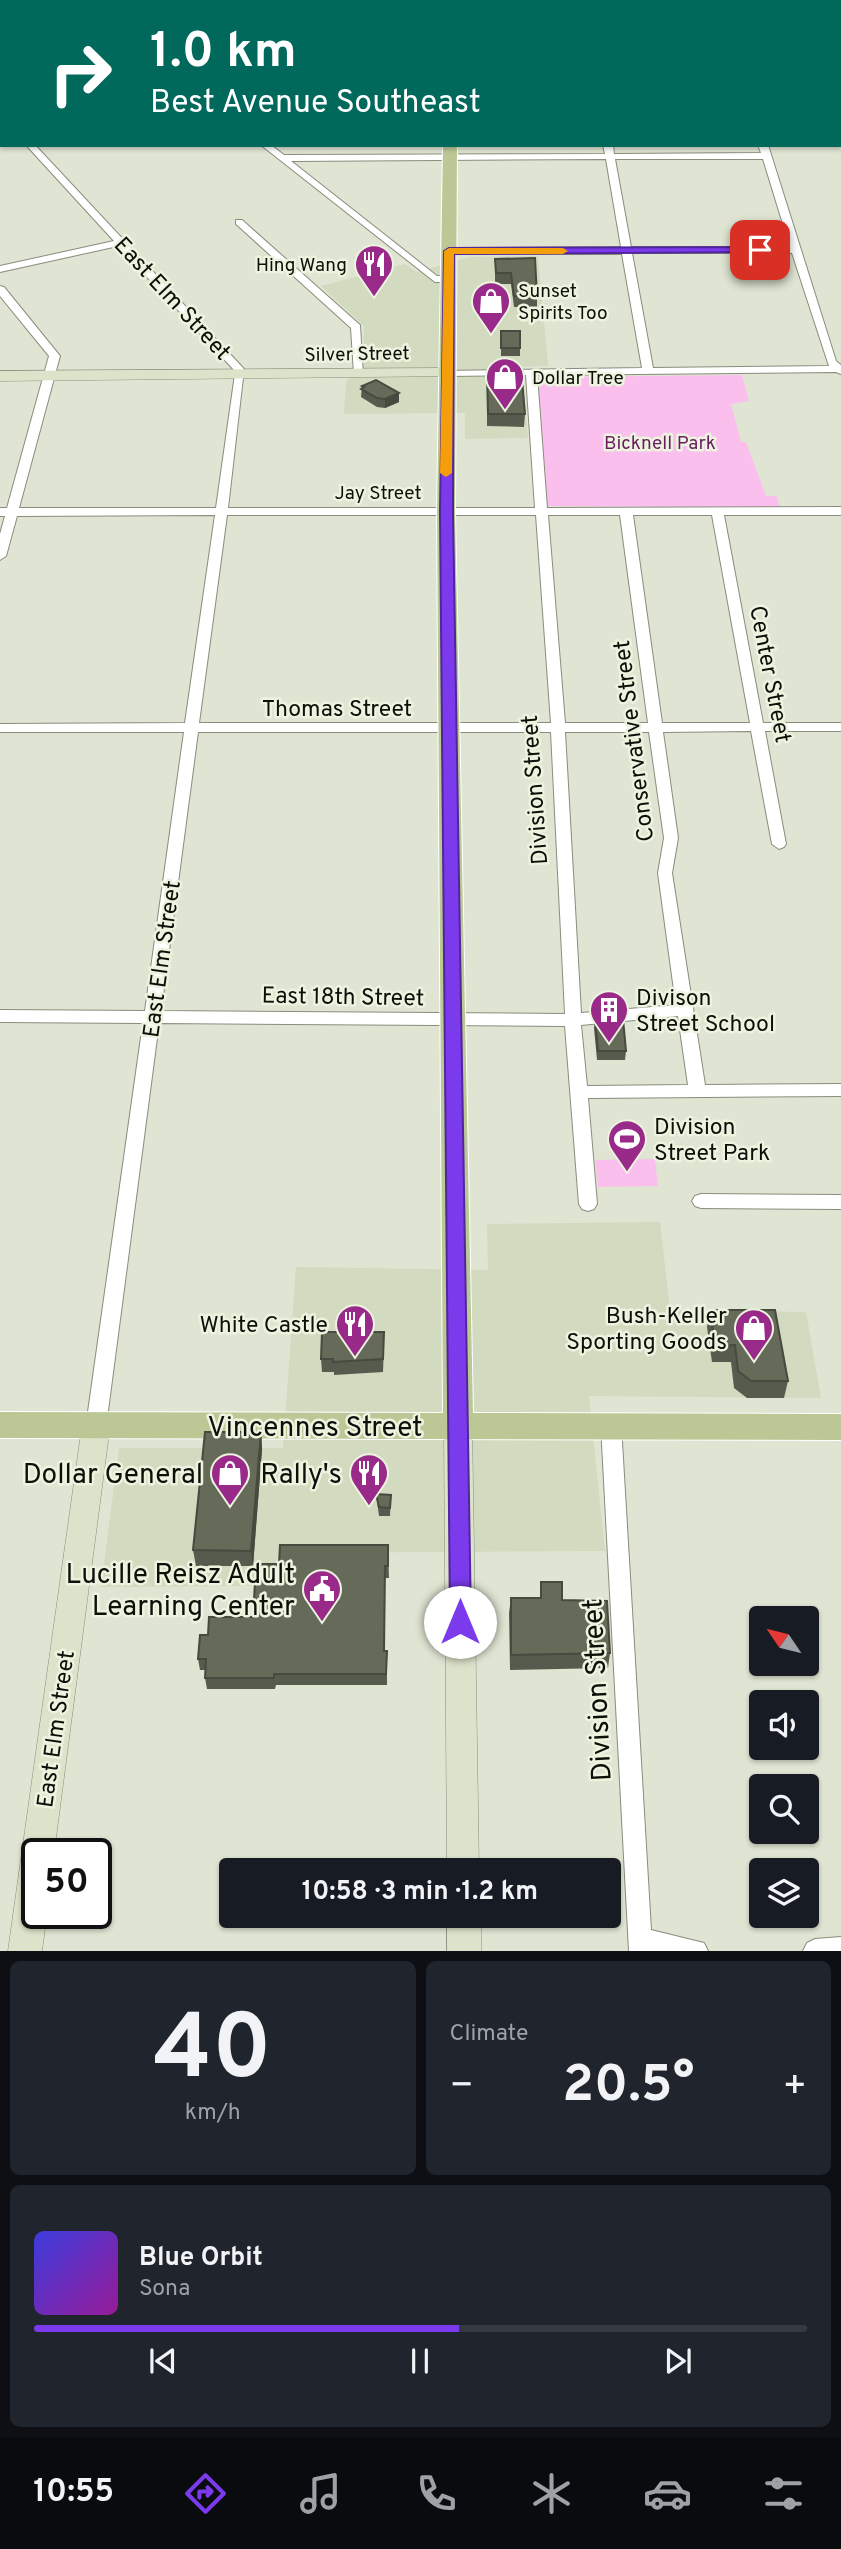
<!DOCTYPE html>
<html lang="en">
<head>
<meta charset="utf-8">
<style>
	:root { --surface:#171b24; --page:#20242c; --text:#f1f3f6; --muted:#9ea1a6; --line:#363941; --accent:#7c3aed }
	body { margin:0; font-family:Overpass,sans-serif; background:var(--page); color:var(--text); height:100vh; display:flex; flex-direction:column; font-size:26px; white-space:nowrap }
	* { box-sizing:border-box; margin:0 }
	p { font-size:23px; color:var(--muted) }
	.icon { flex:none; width:38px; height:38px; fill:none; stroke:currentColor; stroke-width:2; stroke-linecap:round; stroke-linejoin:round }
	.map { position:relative; height:1951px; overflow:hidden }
	.details { display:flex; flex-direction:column; gap:10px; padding:10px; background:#0d0f14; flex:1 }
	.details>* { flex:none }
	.top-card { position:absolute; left:0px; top:0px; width:842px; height:147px; box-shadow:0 2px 5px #0004; background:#00695c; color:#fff; overflow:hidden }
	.needle { width:46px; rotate:305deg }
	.controls { position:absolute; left:749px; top:1606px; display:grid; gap:14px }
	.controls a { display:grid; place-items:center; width:70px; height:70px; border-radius:7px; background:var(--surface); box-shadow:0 2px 5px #0004; font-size:35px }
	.speed { position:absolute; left:21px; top:1838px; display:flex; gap:14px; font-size:35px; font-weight:700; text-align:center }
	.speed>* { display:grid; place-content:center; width:91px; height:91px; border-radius:50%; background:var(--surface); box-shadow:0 2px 5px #0004; line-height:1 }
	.speed .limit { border:4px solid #111; border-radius:10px; background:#fff; color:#111 }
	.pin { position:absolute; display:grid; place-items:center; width:60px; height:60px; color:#fff; margin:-30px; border-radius:14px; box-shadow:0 4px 10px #0006 }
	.me { position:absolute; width:77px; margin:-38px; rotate:0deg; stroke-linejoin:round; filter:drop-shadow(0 0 5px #0008) }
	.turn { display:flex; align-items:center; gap:24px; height:147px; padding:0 35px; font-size:32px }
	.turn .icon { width:91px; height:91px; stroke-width:2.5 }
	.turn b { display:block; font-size:49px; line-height:60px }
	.big { font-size:52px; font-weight:700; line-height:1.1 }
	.details .tile { flex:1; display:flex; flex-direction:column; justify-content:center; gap:10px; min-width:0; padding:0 24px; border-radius:10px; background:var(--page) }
	.details .dial { align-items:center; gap:0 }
	.dial b { font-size:91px; line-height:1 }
	.song { display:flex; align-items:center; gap:21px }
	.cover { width:84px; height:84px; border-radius:10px; background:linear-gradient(135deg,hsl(240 70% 55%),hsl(300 70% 35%)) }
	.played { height:7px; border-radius:4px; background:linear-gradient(90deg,var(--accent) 55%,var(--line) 55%) }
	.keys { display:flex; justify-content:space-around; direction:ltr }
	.heat { display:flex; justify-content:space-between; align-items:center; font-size:38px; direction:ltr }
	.details .tiles { flex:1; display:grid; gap:10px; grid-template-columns:1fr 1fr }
	.tile:last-child { grid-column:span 2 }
	.trip { position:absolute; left:219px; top:1858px; width:402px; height:70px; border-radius:7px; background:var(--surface); box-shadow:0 2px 5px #0004; font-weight:700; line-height:70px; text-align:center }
	.menu { display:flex; height:112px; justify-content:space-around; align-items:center; background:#090b0e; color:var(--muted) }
	.menu .icon { width:49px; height:49px }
	.menu .on { color:var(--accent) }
	.menu b { font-size:32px; color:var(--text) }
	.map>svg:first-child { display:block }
	.built { fill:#d2dac0 }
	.green { fill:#fbbfee }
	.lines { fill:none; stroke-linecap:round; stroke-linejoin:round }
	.street-casing { stroke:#888d7c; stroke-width:2 }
	.secondary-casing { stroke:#888d7c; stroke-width:1 }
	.primary-casing { stroke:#fff; stroke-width:2 }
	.street { fill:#fff; fill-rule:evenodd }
	.secondary { fill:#dde3ca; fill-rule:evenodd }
	.primary { fill:#bbc896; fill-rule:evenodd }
	.wall { fill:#575b4d }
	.shaded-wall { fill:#474a3e }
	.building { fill:#656a59; stroke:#474a3e; stroke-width:2 }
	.route { fill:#7c3aed; stroke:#51269a; stroke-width:2 }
	.slow { fill:#f59e0b }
	.labels { text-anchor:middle; stroke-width:5; stroke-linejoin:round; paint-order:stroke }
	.far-poi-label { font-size:19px; fill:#0d0f09; stroke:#ecf3df; text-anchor:start }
	.far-street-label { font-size:19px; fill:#0d0f09; stroke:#ecf3df }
	.far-park-label { font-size:19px; fill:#6a1c5f; stroke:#ecf3df }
	.street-label { font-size:23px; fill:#0d0f09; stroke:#ecf3df }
	.poi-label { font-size:23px; fill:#0d0f09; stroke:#ecf3df; text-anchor:start }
	.near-street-label { font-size:28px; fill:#0d0f09; stroke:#ecf3df }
	.near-poi-label { font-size:28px; fill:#0d0f09; stroke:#ecf3df; text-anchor:end }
</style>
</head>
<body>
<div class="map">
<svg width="841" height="1951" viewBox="0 0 841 1951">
	<rect width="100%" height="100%" fill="#dfe5d2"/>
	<path class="built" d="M 538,256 L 548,366 L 521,367 L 528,438 L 465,439 L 465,413 L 344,414 L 346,381 L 363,368 L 364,326 L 321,286 L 405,264 L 416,272 L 470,257 Z
		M 660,1222 L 670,1310 L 806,1312 L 821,1398 L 589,1396 L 605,1551 L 283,1553 L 254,1586 L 101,1587 L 119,1448 L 283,1448 L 296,1267 L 488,1270 L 487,1224 Z"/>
	<path class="green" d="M 742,375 L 749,401 L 731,404 L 741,442 L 746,442 L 766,496 L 777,496 L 780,508 L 547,506 L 538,377 Z
		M 655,1159 L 658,1186 L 598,1187 L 595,1160 Z"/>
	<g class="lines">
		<defs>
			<path id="street" d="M 29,0 L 37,0 L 28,2 Z
				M 142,0 L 150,0 L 141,2 Z
				M 257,0 L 265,0 L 265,2 L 257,2 Z
				M 377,0 L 385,0 L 385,2 L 377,2 Z
				M 0,48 L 2,48 L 2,54 L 0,54 Z
				M 0,111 L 2,112 L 2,119 L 0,118 Z
				M 26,145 L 35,145 L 244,369 L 228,508 L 535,508 L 526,375 L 446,376 L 441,373 L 442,371 L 642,368 L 622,254 L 449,254 L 444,251 L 449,248 L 621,247 L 606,159 L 291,161 L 437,276 L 448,276 L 453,279 L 448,282 L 435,282 L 261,145 L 271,145 L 284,155 L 605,154 L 603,145 L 613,145 L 614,154 L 761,153 L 758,145 L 768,145 L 836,361 L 841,365 L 841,374 L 836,372 L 537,375 L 547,508 L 841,507 L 841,515 L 724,515 L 763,723 L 841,723 L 841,731 L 765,731 L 786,844 L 784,847 L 779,849 L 772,844 L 751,731 L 663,732 L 678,838 L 672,873 L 705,1085 L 841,1084 L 841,1096 L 588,1098 L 597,1204 L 594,1209 L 588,1211 L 582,1209 L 579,1204 L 565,1026 L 159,1023 L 106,1426 L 103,1432 L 96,1435 L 89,1432 L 86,1426 L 143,1023 L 0,1022 L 0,1010 L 145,1011 L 184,732 L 0,732 L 0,724 L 185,723 L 215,515 L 17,516 L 6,556 L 0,560 L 0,534 L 5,516 L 0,516 L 0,508 L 7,508 L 49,356 L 0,296 L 0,286 L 4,287 L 60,356 L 19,508 L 216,508 L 235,374 L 234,370 L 118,246 L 0,272 L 0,266 L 114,241 ZM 615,159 L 763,159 L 790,247 L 631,247 ZM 632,253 L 792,253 L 829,366 L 653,368 ZM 227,515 L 536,515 L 551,723 L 199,723 ZM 548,515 L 620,515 L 648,723 L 565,723 ZM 633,515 L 712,515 L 750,723 L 662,723 ZM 198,732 L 551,732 L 565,1014 L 161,1011 ZM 565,732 L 649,732 L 664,838 L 658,873 L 676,1005 L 581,1013 ZM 678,1016 L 688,1085 L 587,1086 L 581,1025 Z
				M 236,220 L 242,220 L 360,325 L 363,376 L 354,374 L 351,328 L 236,224 Z
				M 701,1194 L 841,1195 L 841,1209 L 701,1208 L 695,1206 L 692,1201 L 695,1196 Z
				M 611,1416 L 618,1419 L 621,1425 L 651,1930 L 704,1943 L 708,1951 L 629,1951 L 601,1425 L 604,1419 Z
				M 841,1937 L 841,1951 L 803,1951 L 807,1943 L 815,1939 Z"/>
			<path id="secondary" d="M 450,0 L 462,0 L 462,2 L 450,2 Z
				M 446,368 L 452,370 L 454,373 L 452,376 L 0,381 L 0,371 Z
				M 458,1413 L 468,1416 L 472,1425 L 479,1871 L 447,1871 L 444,1425 L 448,1416 Z
				M 96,1414 L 106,1417 L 110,1426 L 54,1853 L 37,1853 L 37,1913 L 47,1913 L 42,1951 L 8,1951 L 82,1426 L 86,1417 Z
				M 447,1916 L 481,1916 L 481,1951 L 447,1951 Z"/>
			<path id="primary" d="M 470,0 L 482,0 L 469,2 Z
				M 443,145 L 457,145 L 455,511 L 473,1413 L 841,1414 L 841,1440 L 0,1438 L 0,1412 L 443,1413 L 437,511 Z"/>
		</defs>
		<use href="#street" class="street-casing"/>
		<use href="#secondary" class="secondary-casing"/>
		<use href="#primary" class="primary-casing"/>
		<use href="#street" class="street"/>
		<use href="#secondary" class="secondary"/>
		<use href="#primary" class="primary"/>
	</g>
	<path class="wall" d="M 495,259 L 537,296 L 537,307 L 514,307 L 511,284 L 495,284 Z
		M 501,331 L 520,348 L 520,356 L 501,356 Z
		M 487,374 L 525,414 L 524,427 L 487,426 Z
		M 362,386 L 399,393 L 399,402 L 385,408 L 377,407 L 361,397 Z
		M 595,1019 L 626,1051 L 625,1060 L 597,1060 L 594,1028 Z
		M 710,1310 L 788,1381 L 784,1398 L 747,1398 L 734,1388 L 731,1362 L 712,1362 L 707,1327 Z
		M 384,1345 L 383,1372 L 334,1375 L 334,1372 L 322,1372 L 321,1359 Z
		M 261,1432 L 262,1449 L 253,1566 L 196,1566 L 193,1550 Z
		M 376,1494 L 391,1495 L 390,1516 L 379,1516 Z
		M 388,1545 L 389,1578 L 385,1578 L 384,1651 L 387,1651 L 387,1685 L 276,1685 L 275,1689 L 207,1689 L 205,1678 L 205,1670 L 200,1670 L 198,1659 L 208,1635 L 253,1617 L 279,1564 Z
		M 541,1582 L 562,1600 L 610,1653 L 608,1668 L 510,1670 L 509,1613 L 511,1598 L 540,1598 Z"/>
	<path class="shaded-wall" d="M 399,393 L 399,402 L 385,408 L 385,399 Z
		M 261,1432 L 262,1449 L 253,1566 L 251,1551 Z"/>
	<path class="building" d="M 840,51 L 841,51 L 841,106 L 840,106 Z
		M 535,258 L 537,296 L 514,296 L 511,273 L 496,273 L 495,259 Z
		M 501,331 L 520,331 L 520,348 L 501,348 Z
		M 487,374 L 495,379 L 522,379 L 525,414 L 488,414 Z
		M 376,380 L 399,393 L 385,399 L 377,398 L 361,389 L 364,387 L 362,386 Z
		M 595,1019 L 623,1019 L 626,1051 L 598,1051 Z
		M 710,1310 L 775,1310 L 788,1381 L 751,1381 L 738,1371 L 735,1345 L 715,1346 Z
		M 322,1332 L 384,1332 L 383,1359 L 333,1362 L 333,1359 L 321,1359 Z
		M 205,1432 L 261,1432 L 251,1551 L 193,1550 Z
		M 376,1494 L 391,1495 L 390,1508 L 379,1507 Z
		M 280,1545 L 388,1545 L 388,1566 L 385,1566 L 384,1651 L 387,1651 L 386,1674 L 274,1674 L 274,1678 L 205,1678 L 206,1659 L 198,1659 L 200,1635 L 208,1635 L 209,1617 L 253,1617 L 256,1564 L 279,1564 Z
		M 541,1582 L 562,1582 L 562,1600 L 607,1601 L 610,1653 L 511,1655 L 511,1598 L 541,1598 Z"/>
	<path class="route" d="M 760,247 L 765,250 L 764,252 L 454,254 L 453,511 L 471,1622 L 468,1629 L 460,1632 L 453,1629 L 450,1622 L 440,511 L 444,251 L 449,248 Z"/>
	<path class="slow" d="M 449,248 L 563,248 L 568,251 L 563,254 L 454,254 L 452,473 L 446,477 L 440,473 L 444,251 Z"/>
	<defs>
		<symbol id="restaurant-pin" viewBox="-11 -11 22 30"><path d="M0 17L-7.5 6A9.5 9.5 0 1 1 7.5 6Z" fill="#992a89" stroke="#ecf3df"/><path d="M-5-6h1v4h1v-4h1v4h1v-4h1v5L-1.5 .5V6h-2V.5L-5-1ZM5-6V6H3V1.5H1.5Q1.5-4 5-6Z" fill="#fff"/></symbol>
		<symbol id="shop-pin" viewBox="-11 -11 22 30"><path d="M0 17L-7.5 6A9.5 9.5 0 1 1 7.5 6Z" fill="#992a89" stroke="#ecf3df"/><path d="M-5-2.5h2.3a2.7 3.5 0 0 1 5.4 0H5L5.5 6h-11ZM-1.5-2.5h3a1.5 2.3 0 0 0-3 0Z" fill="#fff"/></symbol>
		<symbol id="building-pin" viewBox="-11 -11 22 30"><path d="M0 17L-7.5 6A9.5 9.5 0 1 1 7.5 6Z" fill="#992a89" stroke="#ecf3df"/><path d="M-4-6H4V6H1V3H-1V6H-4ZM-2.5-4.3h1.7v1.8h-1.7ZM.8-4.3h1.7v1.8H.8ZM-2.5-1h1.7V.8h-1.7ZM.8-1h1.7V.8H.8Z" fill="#fff"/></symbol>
		<symbol id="stadium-pin" viewBox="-11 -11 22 30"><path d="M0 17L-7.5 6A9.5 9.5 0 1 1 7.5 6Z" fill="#992a89" stroke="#ecf3df"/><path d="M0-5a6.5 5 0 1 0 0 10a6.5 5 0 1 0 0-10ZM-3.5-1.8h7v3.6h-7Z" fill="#fff"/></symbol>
		<symbol id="civic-pin" viewBox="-11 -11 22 30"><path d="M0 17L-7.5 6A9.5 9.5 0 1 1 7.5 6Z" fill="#992a89" stroke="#ecf3df"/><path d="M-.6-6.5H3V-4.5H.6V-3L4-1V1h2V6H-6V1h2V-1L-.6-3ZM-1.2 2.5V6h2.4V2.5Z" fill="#fff"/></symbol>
	</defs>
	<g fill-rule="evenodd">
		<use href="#restaurant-pin" x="352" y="242" width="44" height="60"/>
		<use href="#shop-pin" x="469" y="279" width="44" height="60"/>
		<use href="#shop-pin" x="483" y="355" width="44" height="60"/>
		<use href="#building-pin" x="587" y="988" width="44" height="60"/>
		<use href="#stadium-pin" x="605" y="1117" width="44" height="60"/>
		<use href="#restaurant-pin" x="333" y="1302" width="44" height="60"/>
		<use href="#shop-pin" x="732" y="1306" width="44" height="60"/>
		<use href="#shop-pin" x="208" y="1451" width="44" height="60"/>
		<use href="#restaurant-pin" x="347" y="1451" width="44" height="60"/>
		<use href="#civic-pin" x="300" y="1567" width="44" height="60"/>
	</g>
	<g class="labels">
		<g class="far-poi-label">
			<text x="347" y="271" text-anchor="end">Hing Wang</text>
			<text x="518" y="297">Sunset<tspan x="518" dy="22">Spirits Too</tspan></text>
			<text x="532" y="384">Dollar Tree</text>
		</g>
		<g class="far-street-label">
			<text transform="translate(357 353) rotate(-1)" y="7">Silver Street</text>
			<text x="378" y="499">Jay Street</text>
		</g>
		<g class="far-park-label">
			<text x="660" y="449">Bicknell Park</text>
		</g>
		<g class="street-label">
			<text transform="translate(173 298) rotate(47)" y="8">East Elm Street</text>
			<text transform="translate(771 674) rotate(79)" y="8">Center Street</text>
			<text x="337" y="716">Thomas Street</text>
			<text transform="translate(633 741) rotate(-97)" y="8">Conservative Street</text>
			<text transform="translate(534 790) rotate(-94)" y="8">Division Street</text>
			<text transform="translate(161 959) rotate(-82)" y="8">East Elm Street</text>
			<text transform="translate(343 996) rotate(1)" y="8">East 18th Street</text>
			<text transform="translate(55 1729) rotate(-82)" y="8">East Elm Street</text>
		</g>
		<g class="poi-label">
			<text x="636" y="1005">Divison<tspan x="636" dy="26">Street School</tspan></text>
			<text x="654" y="1134">Division<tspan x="654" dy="26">Street Park</tspan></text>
			<text x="727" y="1323" text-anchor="end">Bush-Keller<tspan x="727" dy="26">Sporting Goods</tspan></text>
			<text x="328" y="1332" text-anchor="end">White Castle</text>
		</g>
		<g class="near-street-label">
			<text x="315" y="1436">Vincennes Street</text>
			<text transform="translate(596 1690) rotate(-93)" y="10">Division Street</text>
		</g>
		<g class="near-poi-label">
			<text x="203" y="1483">Dollar General</text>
			<text x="342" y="1483">Rally's</text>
			<text x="295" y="1583">Lucille Reisz Adult<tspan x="295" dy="32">Learning Center</tspan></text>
		</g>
	</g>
</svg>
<div class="controls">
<a><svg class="needle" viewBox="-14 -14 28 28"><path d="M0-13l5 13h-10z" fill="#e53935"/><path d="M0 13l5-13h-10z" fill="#9ea1a6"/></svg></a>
<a><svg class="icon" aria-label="sound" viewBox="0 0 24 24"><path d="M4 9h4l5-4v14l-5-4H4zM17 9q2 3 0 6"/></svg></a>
<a><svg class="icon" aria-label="search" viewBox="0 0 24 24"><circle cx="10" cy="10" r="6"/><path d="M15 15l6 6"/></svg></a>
<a><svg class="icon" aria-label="layers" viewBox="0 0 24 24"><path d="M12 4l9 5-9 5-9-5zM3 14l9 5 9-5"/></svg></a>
</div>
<div class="speed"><div class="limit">50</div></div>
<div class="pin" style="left:760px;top:250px;background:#d93025"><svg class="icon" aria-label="arrive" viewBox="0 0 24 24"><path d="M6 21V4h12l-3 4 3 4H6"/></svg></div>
<svg class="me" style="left:460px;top:1622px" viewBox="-20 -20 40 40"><circle r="19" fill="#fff"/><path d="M0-13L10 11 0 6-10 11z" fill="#7c3aed"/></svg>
<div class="trip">10:58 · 3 min · 1.2 km</div>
<div class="top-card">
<div class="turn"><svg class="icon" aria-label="right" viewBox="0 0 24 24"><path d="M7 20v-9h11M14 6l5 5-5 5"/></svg><div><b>1.0 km</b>Best Avenue Southeast</div></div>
</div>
</div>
<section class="details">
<div class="tiles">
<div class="tile dial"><b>40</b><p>km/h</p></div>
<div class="tile"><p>Climate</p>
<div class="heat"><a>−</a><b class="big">20.5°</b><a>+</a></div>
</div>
<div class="tile">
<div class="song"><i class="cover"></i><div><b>Blue Orbit</b><p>Sona</p></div></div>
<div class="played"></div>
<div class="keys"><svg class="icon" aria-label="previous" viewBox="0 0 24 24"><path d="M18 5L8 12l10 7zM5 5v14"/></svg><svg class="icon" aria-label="pause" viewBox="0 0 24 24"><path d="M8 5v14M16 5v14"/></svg><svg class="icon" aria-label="next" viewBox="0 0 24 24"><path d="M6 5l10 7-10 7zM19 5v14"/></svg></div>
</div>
</div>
</section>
<nav class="menu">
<b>10:55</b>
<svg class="icon on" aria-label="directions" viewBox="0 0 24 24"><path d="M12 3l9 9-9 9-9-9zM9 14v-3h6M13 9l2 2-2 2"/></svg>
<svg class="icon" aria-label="music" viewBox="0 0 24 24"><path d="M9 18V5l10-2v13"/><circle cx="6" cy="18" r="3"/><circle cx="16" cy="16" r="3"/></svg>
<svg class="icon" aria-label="phone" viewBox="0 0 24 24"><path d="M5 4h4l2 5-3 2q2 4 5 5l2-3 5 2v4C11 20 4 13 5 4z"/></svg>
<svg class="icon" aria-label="climate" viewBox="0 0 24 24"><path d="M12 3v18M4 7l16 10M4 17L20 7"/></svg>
<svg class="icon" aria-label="car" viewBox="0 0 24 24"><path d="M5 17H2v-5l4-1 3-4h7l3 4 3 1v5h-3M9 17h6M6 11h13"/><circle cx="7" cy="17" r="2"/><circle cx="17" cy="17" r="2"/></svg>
<svg class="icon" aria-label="filters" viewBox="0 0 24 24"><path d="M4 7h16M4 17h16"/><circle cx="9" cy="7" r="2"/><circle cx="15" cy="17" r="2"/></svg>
</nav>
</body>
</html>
